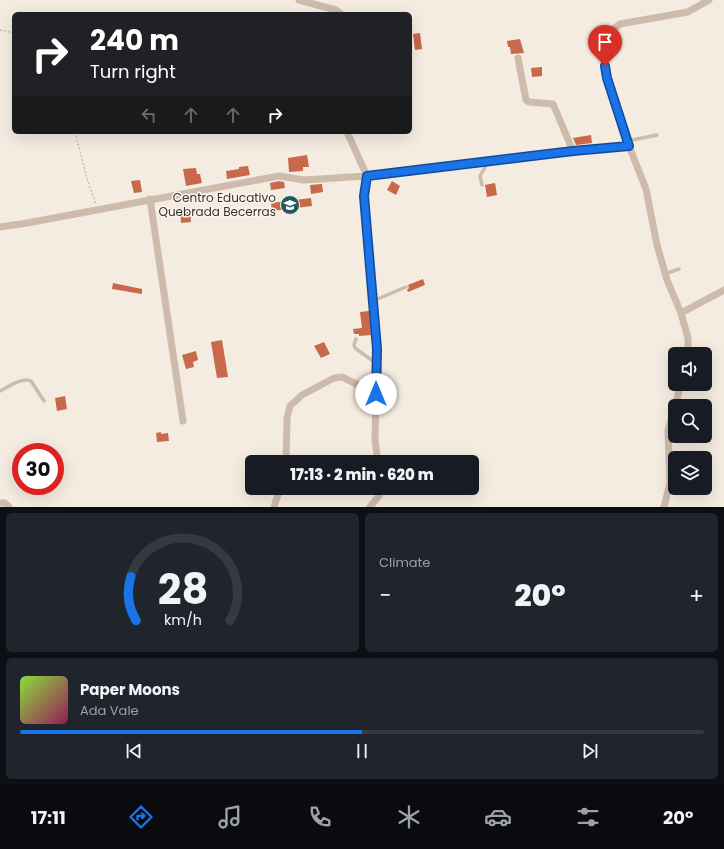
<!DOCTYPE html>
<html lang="en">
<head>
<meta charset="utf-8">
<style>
	:root { --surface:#171b24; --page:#20242c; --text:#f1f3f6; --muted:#9ea1a6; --line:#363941; --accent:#1a73e8 }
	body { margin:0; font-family:Poppins,sans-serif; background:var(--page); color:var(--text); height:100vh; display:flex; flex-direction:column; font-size:15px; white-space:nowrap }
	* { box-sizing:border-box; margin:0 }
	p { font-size:13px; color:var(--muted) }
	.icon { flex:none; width:22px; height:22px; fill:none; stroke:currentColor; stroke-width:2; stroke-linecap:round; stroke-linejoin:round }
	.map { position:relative; height:507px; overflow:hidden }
	.sheet { display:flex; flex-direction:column; gap:6px; padding:6px; background:#0d0f14; flex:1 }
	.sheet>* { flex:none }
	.banner { position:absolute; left:12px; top:12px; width:400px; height:122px; border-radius:6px; box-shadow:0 4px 16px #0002; background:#202124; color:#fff; overflow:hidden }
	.controls { position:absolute; left:668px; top:347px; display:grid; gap:8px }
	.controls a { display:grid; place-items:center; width:44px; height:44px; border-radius:6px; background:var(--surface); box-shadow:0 4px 16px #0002; font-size:20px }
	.speed { position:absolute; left:12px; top:443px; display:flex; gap:8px; font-size:20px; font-weight:700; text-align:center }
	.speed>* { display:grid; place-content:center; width:52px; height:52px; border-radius:50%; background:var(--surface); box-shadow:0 4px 16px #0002; line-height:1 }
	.speed .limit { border:6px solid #d22; background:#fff; color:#111 }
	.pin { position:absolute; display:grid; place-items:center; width:34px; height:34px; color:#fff; margin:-41px -17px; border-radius:50% 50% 50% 0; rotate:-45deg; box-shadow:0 0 4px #0007 }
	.pin .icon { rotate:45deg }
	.me { position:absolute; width:44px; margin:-22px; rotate:0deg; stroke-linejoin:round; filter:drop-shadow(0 0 3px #0008) }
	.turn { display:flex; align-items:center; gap:14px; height:84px; padding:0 12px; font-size:18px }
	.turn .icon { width:52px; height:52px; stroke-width:2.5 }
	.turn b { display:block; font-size:28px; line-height:34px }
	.lanes { display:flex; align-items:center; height:38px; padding:0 12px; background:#0003; justify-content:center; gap:20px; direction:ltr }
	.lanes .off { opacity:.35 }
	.big { font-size:30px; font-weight:800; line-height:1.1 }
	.sheet .card { flex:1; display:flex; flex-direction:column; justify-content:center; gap:6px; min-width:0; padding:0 14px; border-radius:6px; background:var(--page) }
	.sheet .dial { align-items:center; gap:0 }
	.dial svg { height:104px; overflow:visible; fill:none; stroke:var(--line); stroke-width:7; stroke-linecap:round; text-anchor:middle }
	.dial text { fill:var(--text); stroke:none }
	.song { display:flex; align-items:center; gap:12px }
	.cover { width:48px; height:48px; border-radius:6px; background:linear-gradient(135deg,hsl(90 70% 55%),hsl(330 70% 35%)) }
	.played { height:4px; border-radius:2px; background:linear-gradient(90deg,var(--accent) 50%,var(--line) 50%) }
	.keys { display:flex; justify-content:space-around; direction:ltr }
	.heat { display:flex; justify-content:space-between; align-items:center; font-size:22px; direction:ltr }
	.sheet .tiles { flex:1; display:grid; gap:6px; grid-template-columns:1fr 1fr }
	.card:last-child { grid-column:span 2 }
	.trip { position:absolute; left:245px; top:455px; width:234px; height:40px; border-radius:6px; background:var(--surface); box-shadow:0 4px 16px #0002; font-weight:800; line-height:40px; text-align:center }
	.dock { display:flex; height:64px; justify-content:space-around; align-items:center; background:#090b0e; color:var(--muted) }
	.dock .icon { width:28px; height:28px }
	.dock .active { color:var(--accent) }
	.dock b { font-size:18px; color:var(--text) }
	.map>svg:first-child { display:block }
	.building { fill:#c8694b }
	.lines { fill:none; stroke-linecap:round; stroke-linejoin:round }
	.path { stroke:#b9a596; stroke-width:1; stroke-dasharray:2 2; stroke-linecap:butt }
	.service { stroke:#cdbbac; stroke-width:3.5 }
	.minor { stroke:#cdbbac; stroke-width:7 }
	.route-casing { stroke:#114b97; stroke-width:10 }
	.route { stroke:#1a73e8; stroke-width:7 }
	.labels { text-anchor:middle; stroke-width:3; stroke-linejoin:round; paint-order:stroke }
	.poi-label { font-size:12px; fill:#3b302b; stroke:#fbf5ee; text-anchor:end }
</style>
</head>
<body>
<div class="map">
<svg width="724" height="507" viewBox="0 0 724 507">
	<rect width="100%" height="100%" fill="#f4ebe1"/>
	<path class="building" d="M 420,33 L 422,49 L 415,50 L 413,34 Z
		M 520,39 L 524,53 L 511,54 L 510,47 L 508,47 L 507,41 Z
		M 542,67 L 542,76 L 532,77 L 531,68 Z
		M 591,135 L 592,143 L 576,145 L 573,138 Z
		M 307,155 L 309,167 L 303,167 L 303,171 L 289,172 L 288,158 Z
		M 248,166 L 250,175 L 227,179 L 226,171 L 239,169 L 239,167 Z
		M 196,168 L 197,174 L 200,174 L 202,183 L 186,186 L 183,169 Z
		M 140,180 L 142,192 L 134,193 L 131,181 Z
		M 279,181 L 284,182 L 285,188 L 271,190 L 270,183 Z
		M 392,181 L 400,186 L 396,195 L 387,190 Z
		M 495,183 L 497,195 L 487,197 L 485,185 Z
		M 322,184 L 323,192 L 311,194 L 310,185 Z
		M 311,198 L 312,206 L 272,211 L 271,203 Z
		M 186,208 L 186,212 L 190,212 L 191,222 L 181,223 L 180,209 Z
		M 423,279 L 425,285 L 408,292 L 407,290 L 409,288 L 408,285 Z
		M 113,283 L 142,289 L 142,294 L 112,289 Z
		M 369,311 L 371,335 L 359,336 L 359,334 L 354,334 L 353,329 L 362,328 L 360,312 Z
		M 222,340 L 228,377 L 217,378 L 211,342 Z
		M 324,342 L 330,354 L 321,358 L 314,346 Z
		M 196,351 L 198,360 L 193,362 L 194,367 L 186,369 L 182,355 Z
		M 65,396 L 67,409 L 57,411 L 55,398 Z
		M 161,432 L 161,434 L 168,433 L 169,441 L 157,442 L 156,433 Z"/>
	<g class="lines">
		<path class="path" d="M 0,30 L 14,33
			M 75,132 L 87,179 L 96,204"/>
		<path class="service" d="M 627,141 L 657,135
			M 482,185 L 480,176 L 488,162
			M 665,274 L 679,269
			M 373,301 L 406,287
			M 356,339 L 354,345 L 355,348 L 377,364
			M 0,391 C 8,387 22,377 31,381 L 44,401"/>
		<path class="minor" d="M 299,0 L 336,10 L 341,14
			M 518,58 L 526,100 L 529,102 L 553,104 L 573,151
			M 347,132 L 367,176 L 364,196 L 377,349 L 375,440 L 378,462
			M 150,199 L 183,421
			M 0,227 L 27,223 L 279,176 L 304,180 L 367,176 L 573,151 L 629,146
			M 681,313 L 724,290
			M 688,354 L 688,338 L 681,313 L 667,280 L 657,245 L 646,189 L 629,146 L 607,78 L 603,54 L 606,40 L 610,32 L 620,24 L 688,12 L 709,0
			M 286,462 L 287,418 L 290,406 L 302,395 L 334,378 L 342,377 L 377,394
			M 0,503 L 5,503 L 9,507
			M 274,507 L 280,488
			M 370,507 L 379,496 L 382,488
			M 664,507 L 670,483 L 668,431 L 681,384"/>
	</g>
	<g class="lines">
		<defs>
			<path id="route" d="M 376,394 L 377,349 L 364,196 L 367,176 L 573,151 L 629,146 L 607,78 L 605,66"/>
		</defs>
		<use href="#route" class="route-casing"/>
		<use href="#route" class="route"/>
	</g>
	<defs>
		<symbol id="school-disc" viewBox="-11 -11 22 22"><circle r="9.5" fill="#1f5a5e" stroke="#fbf5ee"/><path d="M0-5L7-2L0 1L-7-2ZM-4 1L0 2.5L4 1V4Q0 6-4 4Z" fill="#fff"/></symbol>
	</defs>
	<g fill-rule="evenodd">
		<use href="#school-disc" x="279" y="194" width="22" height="22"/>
	</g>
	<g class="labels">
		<g class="poi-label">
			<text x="276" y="202">Centro Educativo<tspan x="276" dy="14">Quebrada Becerras</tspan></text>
		</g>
	</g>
</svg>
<div class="controls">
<a><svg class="icon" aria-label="sound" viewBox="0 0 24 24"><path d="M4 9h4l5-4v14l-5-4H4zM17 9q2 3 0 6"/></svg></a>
<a><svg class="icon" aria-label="search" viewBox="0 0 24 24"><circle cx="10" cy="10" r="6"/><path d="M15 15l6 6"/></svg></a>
<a><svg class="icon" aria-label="layers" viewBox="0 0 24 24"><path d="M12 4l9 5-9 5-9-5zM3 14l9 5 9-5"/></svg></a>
</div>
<div class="speed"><div class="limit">30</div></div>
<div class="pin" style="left:605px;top:66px;background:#d93025"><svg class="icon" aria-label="arrive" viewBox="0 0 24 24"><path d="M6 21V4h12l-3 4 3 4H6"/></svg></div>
<svg class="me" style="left:376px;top:394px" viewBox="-20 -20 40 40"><circle r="19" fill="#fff"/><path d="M0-13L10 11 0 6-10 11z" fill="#1a73e8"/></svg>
<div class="trip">17:13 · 2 min · 620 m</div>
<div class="banner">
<div class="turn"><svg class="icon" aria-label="right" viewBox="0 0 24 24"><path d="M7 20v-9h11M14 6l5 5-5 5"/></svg><div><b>240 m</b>Turn right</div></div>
<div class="lanes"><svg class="icon off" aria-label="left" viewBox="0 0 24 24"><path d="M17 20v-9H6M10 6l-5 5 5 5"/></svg><svg class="icon off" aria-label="ahead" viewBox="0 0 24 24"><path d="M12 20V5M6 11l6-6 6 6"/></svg><svg class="icon off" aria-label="ahead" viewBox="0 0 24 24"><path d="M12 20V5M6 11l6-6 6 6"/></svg><svg class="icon" aria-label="right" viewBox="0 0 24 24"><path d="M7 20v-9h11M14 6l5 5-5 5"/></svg></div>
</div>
</div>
<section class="sheet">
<div class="tiles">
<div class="card dial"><svg viewBox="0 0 100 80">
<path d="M14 69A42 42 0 1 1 86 69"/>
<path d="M14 69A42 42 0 0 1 10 35" stroke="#1a73e8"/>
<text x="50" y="56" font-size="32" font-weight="700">28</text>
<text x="50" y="72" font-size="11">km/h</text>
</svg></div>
<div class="card"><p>Climate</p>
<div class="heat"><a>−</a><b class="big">20°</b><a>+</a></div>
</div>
<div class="card">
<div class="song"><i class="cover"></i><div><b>Paper Moons</b><p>Ada Vale</p></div></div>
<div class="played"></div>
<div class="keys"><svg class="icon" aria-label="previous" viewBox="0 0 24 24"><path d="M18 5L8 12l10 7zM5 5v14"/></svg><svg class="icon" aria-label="pause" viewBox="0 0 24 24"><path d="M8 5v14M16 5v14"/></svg><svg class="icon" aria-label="next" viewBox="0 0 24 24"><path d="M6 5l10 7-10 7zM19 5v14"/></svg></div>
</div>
</div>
</section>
<nav class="dock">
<b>17:11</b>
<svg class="icon active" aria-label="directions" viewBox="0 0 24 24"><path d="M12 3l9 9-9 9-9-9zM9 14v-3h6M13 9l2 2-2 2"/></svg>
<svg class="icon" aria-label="music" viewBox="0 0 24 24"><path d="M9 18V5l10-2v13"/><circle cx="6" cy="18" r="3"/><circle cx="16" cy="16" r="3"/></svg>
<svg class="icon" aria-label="phone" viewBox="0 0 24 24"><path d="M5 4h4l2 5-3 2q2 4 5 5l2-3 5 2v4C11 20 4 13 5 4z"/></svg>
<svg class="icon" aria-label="climate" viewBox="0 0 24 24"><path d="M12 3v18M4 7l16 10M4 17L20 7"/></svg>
<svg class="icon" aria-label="car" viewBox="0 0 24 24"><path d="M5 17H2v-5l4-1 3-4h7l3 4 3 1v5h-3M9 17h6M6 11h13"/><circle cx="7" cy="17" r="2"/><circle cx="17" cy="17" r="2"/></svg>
<svg class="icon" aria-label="filters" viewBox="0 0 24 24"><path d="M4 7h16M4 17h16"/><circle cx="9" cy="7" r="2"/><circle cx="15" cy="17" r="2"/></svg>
<b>20°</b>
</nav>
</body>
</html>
